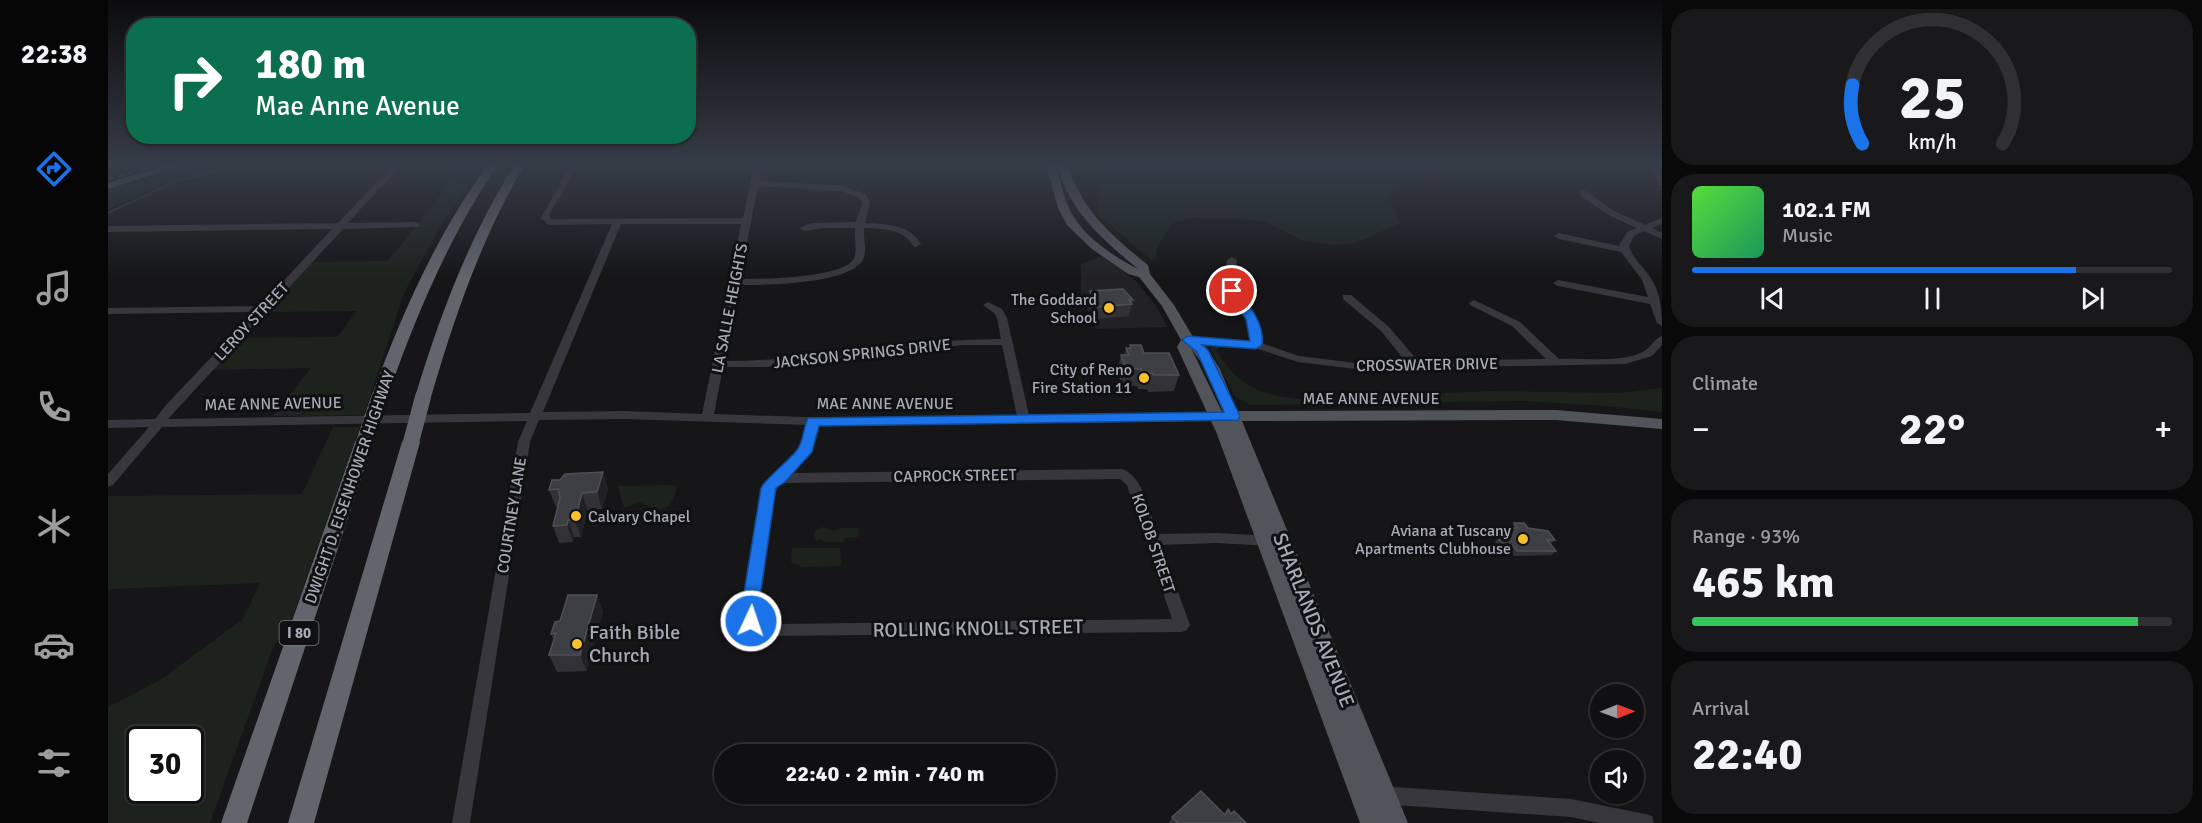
<!DOCTYPE html>
<html lang="en">
<head>
<meta charset="utf-8">
<style>
	:root { --surface:#101012; --page:#19191b; --text:#f1f3f6; --muted:#9c9d9f; --line:#303032; --accent:#1a73e8 }
	body { margin:0; font-family:Signika,sans-serif; background:var(--page); color:var(--text); height:100vh; display:flex; flex-direction:column; font-size:22px; white-space:nowrap }
	* { box-sizing:border-box; margin:0 }
	p { font-size:20px; color:var(--muted) }
	.icon { flex:none; width:33px; height:33px; fill:none; stroke:currentColor; stroke-width:2; stroke-linecap:round; stroke-linejoin:round }
	.map { position:relative; flex:1; overflow:hidden }
	.details { display:flex; flex-direction:column; gap:9px; padding:9px; background:#09090a; width:540px }
	.details>* { flex:none }
	.top-card { position:absolute; left:18px; top:18px; width:570px; height:126px; border-radius:24px; box-shadow:0 2px 4px #0004,0 0 0 2px var(--line); background:#0b6e4f; color:#fff; overflow:hidden }
	.needle { width:39px; rotate:89deg }
	.tools { position:absolute; left:1482px; top:684px; display:grid; gap:12px }
	.tools a { display:grid; place-items:center; width:54px; height:54px; border-radius:50%; background:var(--surface); box-shadow:0 2px 4px #0004,0 0 0 2px var(--line); font-size:30px }
	.speed { position:absolute; left:18px; top:726px; display:flex; gap:12px; font-size:30px; font-weight:700; text-align:center }
	.speed>* { display:grid; place-content:center; width:78px; height:78px; border-radius:50%; background:var(--surface); box-shadow:0 2px 4px #0004,0 0 0 2px var(--line); line-height:1 }
	.speed .limit { border:3px solid #111; border-radius:9px; background:#fff; color:#111 }
	.pin { position:absolute; display:grid; place-items:center; width:51px; height:51px; color:#fff; margin:-26px; border:3px solid #fff; border-radius:50%; box-shadow:0 2px 6px #0007 }
	.me { position:absolute; width:66px; margin:-33px; rotate:3deg; stroke-linejoin:round; filter:drop-shadow(0 0 4px #0008) }
	.turn { display:flex; align-items:center; gap:21px; height:126px; padding:0 30px; font-size:27px }
	.turn .icon { width:78px; height:78px; stroke-width:2.5 }
	.turn b { display:block; font-size:42px; line-height:51px }
	.big { font-size:45px; font-weight:800; line-height:1.1 }
	.details .card { flex:1; display:flex; flex-direction:column; justify-content:center; gap:9px; min-width:0; padding:0 21px; border-radius:24px; background:var(--page) }
	.details .dial { align-items:center; gap:0 }
	.dial svg { height:156px; overflow:visible; fill:none; stroke:var(--line); stroke-width:7; stroke-linecap:round; text-anchor:middle }
	.dial text { fill:var(--text); stroke:none }
	.song { display:flex; align-items:center; gap:18px }
	.cover { width:72px; height:72px; border-radius:9px; background:linear-gradient(135deg,hsl(110 70% 55%),hsl(150 70% 35%)) }
	.played { height:6px; border-radius:3px; background:linear-gradient(90deg,var(--accent) 80%,var(--line) 80%) }
	.keys { display:flex; justify-content:space-around; direction:ltr }
	.heat { display:flex; justify-content:space-between; align-items:center; font-size:33px; direction:ltr }
	.charge { height:9px; border-radius:4px; background:linear-gradient(90deg,#34c759 93%,var(--line) 0) }
	.trip { position:absolute; left:606px; top:744px; width:342px; height:60px; border-radius:30px; background:var(--surface); box-shadow:0 2px 4px #0004,0 0 0 2px var(--line); font-weight:800; line-height:60px; text-align:center }
	main { display:flex; flex:1; min-height:0 }
	.tabs { display:flex; flex-direction:column; width:108px; justify-content:space-around; align-items:center; background:#060607; color:var(--muted) }
	.tabs .icon { width:42px; height:42px }
	.tabs .on { color:var(--accent) }
	.tabs b { font-size:27px; color:var(--text) }
	.map>svg:first-child { display:block }
	.built { fill:#222225 }
	.green { fill:#1c231d; fill-rule:evenodd }
	.lines { fill:none; stroke-linecap:round; stroke-linejoin:round }
	.stream { stroke:#2b343c; stroke-width:2 }
	.minor { fill:#37373d; fill-rule:evenodd }
	.major { fill:#52545c; fill-rule:evenodd }
	.highway { fill:#62656e; fill-rule:evenodd }
	.rail { stroke:#494b52; stroke-width:2; stroke-dasharray:6 4.5; stroke-linecap:butt }
	.highway-bridge { stroke:#62656e; stroke-width:16 }
	.wall { fill:#323236 }
	.shaded-wall { fill:#212124 }
	.building { fill:#3e3f44; stroke:#4f5056; stroke-width:1.5 }
	.route { fill:#1a73e8; stroke:#114b97; stroke-width:1.5 }
	.poi-dot { fill:#f9c02d; stroke:#111113; stroke-width:2 }
	.labels { text-anchor:middle; stroke-width:6; stroke-linejoin:round; paint-order:stroke }
	.shield { fill:#111113; stroke:#7a7d86; stroke-width:1.5 }
	.shield-label { font-size:15px; font-weight:bold; fill:#a7abb8 }
	.poi-label { font-size:16px; fill:#a7abb8; stroke:#111113; text-anchor:end }
	.street-label { font-size:16px; fill:#a7abb8; stroke:#111113 }
	.near-street-label { font-size:20px; fill:#a7abb8; stroke:#111113 }
	.near-poi-label { font-size:20px; fill:#a7abb8; stroke:#111113; text-anchor:start }
</style>
</head>
<body>
<main>
<nav class="tabs">
<b>22:38</b>
<svg class="icon on" aria-label="directions" viewBox="0 0 24 24"><path d="M12 3l9 9-9 9-9-9zM9 14v-3h6M13 9l2 2-2 2"/></svg>
<svg class="icon" aria-label="music" viewBox="0 0 24 24"><path d="M9 18V5l10-2v13"/><circle cx="6" cy="18" r="3"/><circle cx="16" cy="16" r="3"/></svg>
<svg class="icon" aria-label="phone" viewBox="0 0 24 24"><path d="M5 4h4l2 5-3 2q2 4 5 5l2-3 5 2v4C11 20 4 13 5 4z"/></svg>
<svg class="icon" aria-label="climate" viewBox="0 0 24 24"><path d="M12 3v18M4 7l16 10M4 17L20 7"/></svg>
<svg class="icon" aria-label="car" viewBox="0 0 24 24"><path d="M5 17H2v-5l4-1 3-4h7l3 4 3 1v5h-3M9 17h6M6 11h13"/><circle cx="7" cy="17" r="2"/><circle cx="17" cy="17" r="2"/></svg>
<svg class="icon" aria-label="filters" viewBox="0 0 24 24"><path d="M4 7h16M4 17h16"/><circle cx="9" cy="7" r="2"/><circle cx="15" cy="17" r="2"/></svg>
</nav>
<div class="map">
<svg width="1554" height="823" viewBox="0 0 1554 823">
	<rect width="100%" height="100%" fill="#161618"/>
	<path class="built" d="M 995,256 L 1029,282 L 1047,305 L 1060,327 L 988,329 L 973,296 L 973,264 Z
		M 207,397 L 193,416 L 165,416 L 176,402 L 190,398 Z"/>
	<path class="green" d="M 94,164 L 124,164 L 59,182 L 0,209 L 0,189 L 67,173 Z
		M 357,164 L 376,164 L 332,227 L 296,293 L 256,415 L 193,416 L 207,398 L 190,398 L 176,402 L 203,368 L 104,370 L 132,338 L 229,337 L 249,311 L 162,312 L 153,315 L 203,262 L 280,261 Z
		M 986,164 L 1272,164 L 1293,169 L 1324,167 L 1333,171 C 1318,181 1292,176 1280,195 L 1292,223 L 1247,243 L 1227,245 L 1196,241 L 1159,223 L 1147,220 L 1084,218 L 1063,224 L 1049,248 L 1048,260 L 1044,261 L 989,213 L 996,173 Z
		M 1113,346 L 1108,351 C 1132,386 1147,393 1189,399 L 1385,391 L 1510,393 L 1554,388 L 1554,412 L 1497,406 L 1416,401 L 1142,405 L 1127,396 L 1103,350 L 1103,347 Z
		M 225,427 L 252,427 L 181,627 L 166,645 L 102,823 L 0,823 L 0,707 L 52,680 L 135,619 L 152,583 L 0,589 L 0,496 L 194,494 ZM 32,740 L 82,740 L 82,790 L 32,790 Z
		M 568,485 C 568,498 563,509 549,510 L 531,502 L 516,508 L 510,486 Z
		M 715,527 L 726,531 L 732,528 L 751,528 L 750,537 L 737,538 L 735,542 L 718,542 L 712,539 L 709,542 L 706,535 L 707,530 Z
		M 686,548 L 732,548 L 733,564 L 731,566 L 694,567 L 683,562 L 684,550 Z"/>
	<g class="lines">
		<path class="stream" d="M 0,213 L 66,182 L 134,164"/>
		<path class="minor" d="M 286,164 L 294,164 L 240,223 L 308,222 L 312,225 L 311,227 L 235,229 L 60,419 L 422,413 L 504,224 L 441,225 L 433,218 L 463,164 L 471,164 L 441,215 L 443,219 L 635,218 L 646,164 L 654,164 L 651,181 L 734,186 L 758,194 L 762,203 L 757,223 C 777,224 802,224 813,244 L 808,247 L 805,246 C 795,228 774,229 756,228 C 755,237 759,248 756,257 C 747,285 655,285 631,285 L 616,361 C 709,361 800,339 893,339 L 889,318 L 886,313 L 875,305 L 880,302 L 894,309 L 899,318 L 921,415 L 1109,413 L 1115,417 L 1109,421 L 710,426 L 704,449 L 683,473 L 1014,469 C 1036,476 1042,515 1050,534 L 1108,533 L 1163,536 L 1168,537 L 1170,541 L 1168,545 L 1163,546 L 1108,543 L 1053,545 L 1082,625 L 1079,630 L 1074,632 L 658,636 L 642,629 L 634,611 L 654,488 L 692,447 L 698,425 L 517,419 L 431,420 L 422,442 L 362,823 L 344,823 L 410,442 L 419,421 L 54,427 L 5,485 L 0,487 L 0,474 L 41,427 L 0,428 L 0,420 L 47,419 L 58,405 L 146,312 L 0,314 L 0,308 L 152,306 L 224,229 L 0,232 L 0,226 L 230,223 ZM 650,186 L 733,191 L 751,198 L 754,203 L 748,222 L 704,223 L 691,228 L 696,231 L 715,228 L 747,228 C 746,237 750,252 745,260 C 732,278 654,279 632,279 ZM 513,224 L 633,224 L 594,414 L 517,411 L 435,412 ZM 855,345 L 894,345 L 909,416 L 725,418 L 606,414 L 615,367 L 658,367 ZM 1012,479 L 1019,485 L 1064,619 L 669,624 C 659,623 652,622 650,611 L 667,490 L 674,483 Z
			M 1534,164 C 1550,163 1554,170 1554,185 L 1551,185 L 1543,170 Z
			M 1472,191 L 1478,191 L 1506,211 L 1537,225 L 1554,218 L 1554,224 L 1544,228 L 1554,233 L 1554,239 L 1536,231 L 1526,236 L 1521,246 C 1525,259 1535,266 1542,277 C 1552,291 1554,309 1554,326 L 1549,323 L 1542,304 L 1450,286 L 1445,283 L 1450,280 L 1540,297 L 1534,280 L 1513,252 L 1451,239 L 1446,236 L 1451,233 L 1511,246 L 1519,232 L 1529,228 L 1500,215 L 1472,195 Z
			M 1124,257 L 1129,260 C 1121,301 1153,306 1153,343 L 1191,356 L 1248,363 L 1298,362 L 1273,331 L 1235,299 L 1235,295 L 1243,295 L 1281,327 L 1310,361 L 1438,359 L 1404,326 L 1362,305 L 1361,303 L 1366,300 L 1412,322 L 1451,359 C 1473,358 1518,363 1536,351 C 1543,347 1546,339 1554,336 L 1554,345 L 1544,356 L 1517,364 L 1248,369 L 1190,362 L 1147,348 L 1076,342 L 1075,340 L 1076,338 L 1080,337 L 1143,341 C 1142,306 1111,301 1119,260 Z
			M 1272,786 L 1463,799 L 1537,814 L 1544,816 L 1546,823 L 1491,823 L 1463,817 L 1272,804 L 1266,801 L 1263,795 L 1266,789 Z"/>
		<path class="major" d="M 64,164 L 79,164 L 0,189 L 0,183 Z
			M 938,164 L 948,164 C 952,179 955,196 962,210 C 974,236 1005,256 1030,269 C 994,239 960,210 949,164 L 959,164 C 975,212 1002,234 1040,265 L 1042,274 L 1066,305 L 1085,337 L 1096,344 L 1112,369 L 1129,411 L 1448,410 L 1554,419 L 1554,429 L 1448,420 L 1134,421 L 1300,823 L 1276,823 L 1224,691 L 1276,823 L 1252,823 L 1109,434 L 1069,347 L 1073,340 L 1054,306 L 1031,277 L 1020,274 L 984,249 L 959,225 L 950,208 ZM 1083,348 L 1098,369 L 1115,412 L 1114,412 Z"/>
		<path class="highway" d="M 380,164 L 390,164 C 341,237 308,315 279,398 L 277,402 L 265,402 L 263,398 C 293,315 328,236 380,164 Z
			M 407,164 L 417,164 C 374,237 347,315 323,397 L 321,401 L 309,401 L 307,397 C 332,315 361,237 407,164 Z
			M 256,436 L 262,438 L 265,442 L 139,823 L 113,823 L 247,442 L 250,438 Z
			M 303,436 L 309,438 L 312,442 L 206,823 L 180,823 L 294,442 L 297,438 Z"/>
		<path class="rail" d="M 0,179 L 55,164"/>
		<path class="highway-bridge" d="M 256,442 L 271,398
			M 303,442 L 315,397"/>
	</g>
	<path class="wall" d="M 982,291 L 1025,300 L 1021,316 L 988,319 L 979,303 Z
		M 1022,345 L 1071,375 L 1066,391 L 1040,392 L 1039,389 L 1030,389 L 1029,386 L 1018,386 L 1013,382 L 1009,372 L 1013,355 L 1016,355 L 1018,348 L 1022,348 Z
		M 495,472 L 500,489 L 494,509 L 480,510 L 473,537 L 466,537 L 465,542 L 451,543 L 445,526 L 450,507 L 448,507 L 441,490 L 452,480 Z
		M 1406,523 L 1420,528 L 1447,540 L 1443,544 L 1448,551 L 1444,555 L 1406,556 L 1402,551 L 1393,551 L 1387,542 L 1390,538 L 1388,535 L 1391,530 L 1402,530 Z
		M 489,595 L 495,612 L 479,671 L 449,672 L 441,655 L 446,640 L 443,634 L 452,621 Z
		M 1123,814 L 1138,823 L 1061,823 L 1064,817 Z"/>
	<path class="shaded-wall" d="M 495,472 L 500,489 L 494,509 L 489,492 Z
		M 474,493 L 480,510 L 473,537 L 467,520 Z
		M 460,520 L 466,537 L 465,542 L 459,525 Z
		M 489,595 L 495,612 L 479,671 L 472,655 Z"/>
	<path class="building" d="M 1015,289 L 1025,300 L 1021,300 L 1024,304 L 990,307 L 982,291 Z
		M 1022,345 L 1033,345 L 1036,353 L 1061,353 L 1071,375 L 1045,375 L 1044,373 L 1034,373 L 1033,369 L 1022,369 L 1017,366 L 1013,355 L 1021,355 L 1018,348 L 1023,348 Z
		M 495,472 L 489,492 L 474,493 L 467,520 L 460,520 L 459,525 L 445,526 L 452,498 L 450,489 L 441,490 L 444,480 L 452,480 L 457,474 Z
		M 1406,523 L 1416,523 L 1420,528 L 1440,531 L 1447,540 L 1439,540 L 1448,551 L 1409,551 L 1405,546 L 1397,547 L 1390,538 L 1396,538 L 1391,530 L 1405,530 L 1404,528 L 1410,528 Z
		M 460,595 L 489,595 L 472,655 L 441,655 L 448,633 L 443,634 L 447,622 L 452,621 Z
		M 1093,791 L 1117,815 L 1120,809 L 1123,814 L 1126,811 L 1138,823 L 1070,823 L 1064,817 Z"/>
	<linearGradient id="sky" x2="0" y2="1"><stop stop-color="#0c0c0d"/><stop offset="0.59" stop-color="#363c48"/><stop offset="1" stop-color="#363c48" stop-opacity="0"/></linearGradient>
	<rect width="1554" height="279" fill="url(#sky)"/>
	<path class="route" d="M 1124,287 L 1128,288 C 1140,305 1157,322 1154,345 L 1148,349 L 1094,345 L 1100,350 L 1132,416 L 1130,420 L 711,426 L 704,452 L 677,482 L 668,488 L 650,611 L 652,621 L 650,626 L 643,629 L 637,626 L 633,611 L 653,488 C 658,478 680,462 689,450 C 696,441 695,428 700,418 L 1116,412 L 1089,352 L 1074,340 L 1080,336 L 1142,341 L 1138,319 L 1118,291 Z"/>
	<g class="poi-dot">
		<circle cx="1001" cy="308" r="6"/>
		<circle cx="1036" cy="378" r="6"/>
		<circle cx="468" cy="516" r="6"/>
		<circle cx="1415" cy="539" r="6"/>
		<circle cx="469" cy="644" r="6"/>
	</g>
	<g class="labels">
		<rect class="shield" x="171.5" y="621" width="39" height="24" rx="4.5"/>
		<g class="shield-label">
			<text x="191" y="638">I 80</text>
		</g>
		<g class="poi-label">
			<text x="989" y="305">The Goddard<tspan x="989" dy="18">School</tspan></text>
			<text x="1024" y="375">City of Reno<tspan x="1024" dy="18">Fire Station 11</tspan></text>
			<text x="480" y="522" text-anchor="start">Calvary Chapel</text>
			<text x="1403" y="536">Aviana at Tuscany<tspan x="1403" dy="18">Apartments Clubhouse</tspan></text>
		</g>
		<g class="street-label">
			<text transform="translate(621 308) rotate(-79)" y="6">LA SALLE HEIGHTS</text>
			<text transform="translate(143 321) rotate(-47)" y="6">LEROY STREET</text>
			<text transform="translate(754 353) rotate(-6)" y="6">JACKSON SPRINGS DRIVE</text>
			<text transform="translate(1319 364) rotate(-1)" y="6">CROSSWATER DRIVE</text>
			<text x="1263" y="404">MAE ANNE AVENUE</text>
			<text transform="translate(165 403) rotate(-1)" y="6">MAE ANNE AVENUE</text>
			<text x="777" y="409">MAE ANNE AVENUE</text>
			<text transform="translate(847 475) rotate(-1)" y="6">CAPROCK STREET</text>
			<text transform="translate(241 487) rotate(-71)" y="6">DWIGHT D. EISENHOWER HIGHWAY</text>
			<text transform="translate(403 515) rotate(-81)" y="6">COURTNEY LANE</text>
			<text transform="translate(1046 543) rotate(71)" y="6">KOLOB STREET</text>
		</g>
		<g class="near-street-label">
			<text transform="translate(1206 620) rotate(68)" y="7">SHARLANDS AVENUE</text>
			<text transform="translate(870 628) rotate(-1)" y="7">ROLLING KNOLL STREET</text>
		</g>
		<g class="near-poi-label">
			<text x="481" y="639">Faith Bible<tspan x="481" dy="23">Church</tspan></text>
		</g>
	</g>
</svg>
<div class="tools">
<a><svg class="needle" viewBox="-14 -14 28 28"><path d="M0-13l5 13h-10z" fill="#e53935"/><path d="M0 13l5-13h-10z" fill="#9c9d9f"/></svg></a>
<a><svg class="icon" aria-label="sound" viewBox="0 0 24 24"><path d="M4 9h4l5-4v14l-5-4H4zM17 9q2 3 0 6"/></svg></a>
</div>
<div class="speed"><div class="limit">30</div></div>
<div class="pin" style="left:1124px;top:291px;background:#d93025"><svg class="icon" aria-label="arrive" viewBox="0 0 24 24"><path d="M6 21V4h12l-3 4 3 4H6"/></svg></div>
<svg class="me" style="left:643px;top:621px" viewBox="-20 -20 40 40"><circle r="17" fill="#1a73e8" stroke="#fff" stroke-width="3"/><path d="M0-11L8 9 0 5-8 9z" fill="#fff"/></svg>
<div class="trip">22:40 · 2 min · 740 m</div>
<div class="top-card">
<div class="turn"><svg class="icon" aria-label="right" viewBox="0 0 24 24"><path d="M7 20v-9h11M14 6l5 5-5 5"/></svg><div><b>180 m</b>Mae Anne Avenue</div></div>
</div>
</div>
<section class="details">
<div class="card dial"><svg viewBox="0 0 100 80">
<path d="M14 69A42 42 0 1 1 86 69"/>
<path d="M14 69A42 42 0 0 1 9 39" stroke="#1a73e8"/>
<text x="50" y="56" font-size="32" font-weight="700">25</text>
<text x="50" y="72" font-size="11">km/h</text>
</svg></div>
<div class="card">
<div class="song"><i class="cover"></i><div><b>102.1 FM</b><p>Music</p></div></div>
<div class="played"></div>
<div class="keys"><svg class="icon" aria-label="previous" viewBox="0 0 24 24"><path d="M18 5L8 12l10 7zM5 5v14"/></svg><svg class="icon" aria-label="pause" viewBox="0 0 24 24"><path d="M8 5v14M16 5v14"/></svg><svg class="icon" aria-label="next" viewBox="0 0 24 24"><path d="M6 5l10 7-10 7zM19 5v14"/></svg></div>
</div>
<div class="card"><p>Climate</p>
<div class="heat"><a>−</a><b class="big">22°</b><a>+</a></div>
</div>
<div class="card"><p>Range · 93%</p><b class="big">465 km</b><div class="charge"></div></div>
<div class="card"><p>Arrival</p><b class="big">22:40</b></div>
</section>
</main>
</body>
</html>
